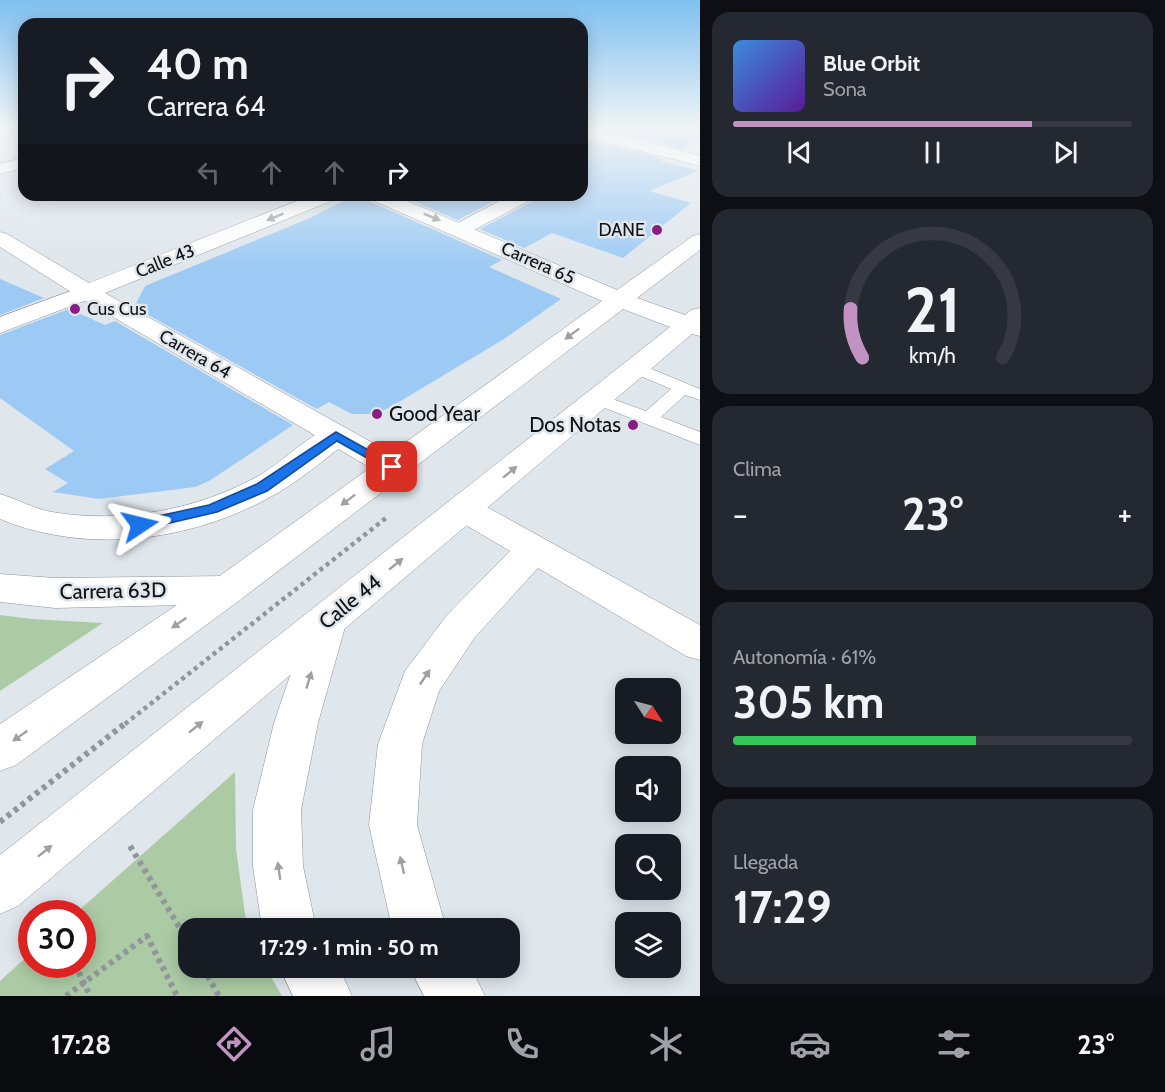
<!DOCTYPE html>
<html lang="es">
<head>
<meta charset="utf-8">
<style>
	:root { --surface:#171b24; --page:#242831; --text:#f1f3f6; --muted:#9ea1a6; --line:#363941; --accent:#c293c2 }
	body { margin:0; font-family:Cabin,sans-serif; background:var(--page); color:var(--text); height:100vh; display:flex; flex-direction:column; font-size:22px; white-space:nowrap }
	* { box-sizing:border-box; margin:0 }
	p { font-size:20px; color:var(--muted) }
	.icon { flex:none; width:33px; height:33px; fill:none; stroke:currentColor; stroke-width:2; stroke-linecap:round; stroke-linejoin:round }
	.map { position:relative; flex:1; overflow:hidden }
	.sheet { display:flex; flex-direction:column; gap:12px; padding:12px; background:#0d0f14; width:465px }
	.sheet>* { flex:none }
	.guide { position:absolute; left:18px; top:18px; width:570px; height:183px; border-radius:18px; box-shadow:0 3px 15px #0003; background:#171b24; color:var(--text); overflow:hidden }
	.needle { width:39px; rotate:126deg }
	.buttons { position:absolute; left:615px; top:678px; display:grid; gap:12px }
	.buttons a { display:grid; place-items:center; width:66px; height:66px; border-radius:12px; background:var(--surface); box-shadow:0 3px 15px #0003; font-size:30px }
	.speed { position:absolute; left:18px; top:900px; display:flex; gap:12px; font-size:30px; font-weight:700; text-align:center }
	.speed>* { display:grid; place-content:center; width:78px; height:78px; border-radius:50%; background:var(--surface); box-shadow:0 3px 15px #0003; line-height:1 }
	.speed .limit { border:9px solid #d22; background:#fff; color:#111 }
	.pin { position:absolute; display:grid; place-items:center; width:51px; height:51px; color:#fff; margin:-26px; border-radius:12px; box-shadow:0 3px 9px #0006 }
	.me { position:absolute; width:66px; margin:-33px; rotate:80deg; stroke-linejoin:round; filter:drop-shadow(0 0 4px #0008) }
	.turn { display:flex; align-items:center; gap:21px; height:126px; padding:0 30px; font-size:27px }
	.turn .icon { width:78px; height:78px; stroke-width:2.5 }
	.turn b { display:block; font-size:42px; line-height:51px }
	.lanes { display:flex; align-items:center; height:57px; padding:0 30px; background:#0003; justify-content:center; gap:30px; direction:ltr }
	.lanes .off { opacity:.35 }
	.big { font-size:45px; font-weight:700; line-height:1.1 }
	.sheet .card { flex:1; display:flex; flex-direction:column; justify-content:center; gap:9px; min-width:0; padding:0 21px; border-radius:18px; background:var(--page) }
	.sheet .dial { align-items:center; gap:0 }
	.dial svg { height:156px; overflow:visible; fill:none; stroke:var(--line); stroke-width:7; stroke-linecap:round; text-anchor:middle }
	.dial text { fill:var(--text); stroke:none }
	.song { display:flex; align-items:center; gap:18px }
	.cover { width:72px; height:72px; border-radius:9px; background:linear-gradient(135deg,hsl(210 70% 55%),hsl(270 70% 35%)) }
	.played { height:6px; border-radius:3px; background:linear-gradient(90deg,var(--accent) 75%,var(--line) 75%) }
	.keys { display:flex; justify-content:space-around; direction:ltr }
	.heat { display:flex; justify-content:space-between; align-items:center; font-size:33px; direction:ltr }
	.charge { height:9px; border-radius:4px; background:linear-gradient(90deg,#34c759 61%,var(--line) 0) }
	.trip { position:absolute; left:178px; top:918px; width:342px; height:60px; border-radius:18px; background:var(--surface); box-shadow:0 3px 15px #0003; font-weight:700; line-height:60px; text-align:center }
	.dock { display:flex; height:96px; justify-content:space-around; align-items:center; background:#090b0e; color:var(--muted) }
	.dock .icon { width:42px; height:42px }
	.dock .on { color:var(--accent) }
	.dock b { font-size:27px; color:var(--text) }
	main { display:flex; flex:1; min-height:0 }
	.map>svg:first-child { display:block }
	.green { fill:#accba5 }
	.building { fill:#9ccaf4 }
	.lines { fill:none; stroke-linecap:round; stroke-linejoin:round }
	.service-casing { stroke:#8d9399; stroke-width:1 }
	.minor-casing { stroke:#8d9399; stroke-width:1 }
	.tertiary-casing { stroke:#8d9399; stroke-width:1 }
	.secondary-casing { stroke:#8d9399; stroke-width:1 }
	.trunk-casing { stroke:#8d9399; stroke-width:1 }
	.path-far1 { stroke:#91969b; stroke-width:4.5; stroke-dasharray:4 4; stroke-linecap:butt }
	.path { stroke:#91969b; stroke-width:6; stroke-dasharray:4.5 4.5; stroke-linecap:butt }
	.service { fill:#fff; fill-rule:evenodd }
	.minor { fill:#fff; fill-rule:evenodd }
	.tertiary { fill:#fff; fill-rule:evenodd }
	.secondary { fill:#fff; fill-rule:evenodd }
	.trunk { fill:#fff; fill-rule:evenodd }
	.path-bridge { stroke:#91969b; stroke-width:6; stroke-dasharray:4.5 4.5; stroke-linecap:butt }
	.oneway { fill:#9fa0a1 }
	.route { fill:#1a73e8; stroke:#114b97; stroke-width:1.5 }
	.poi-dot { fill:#881d83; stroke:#dfe6ec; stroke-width:2 }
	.labels { text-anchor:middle; stroke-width:5; stroke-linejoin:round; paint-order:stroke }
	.far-poi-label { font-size:18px; fill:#101214; stroke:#dfe6ec; text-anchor:end }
	.far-street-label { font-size:18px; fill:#101214; stroke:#dfe6ec }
	.poi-label { font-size:21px; fill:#101214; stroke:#dfe6ec; text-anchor:start }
	.street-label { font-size:21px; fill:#101214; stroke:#dfe6ec }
</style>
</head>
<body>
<main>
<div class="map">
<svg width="700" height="996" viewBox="0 0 700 996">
	<rect width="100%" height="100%" fill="#dfe6ec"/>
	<path class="green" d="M 0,615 L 32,619 L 103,623 L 0,691 Z
		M 235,772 L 236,849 L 247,928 L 189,928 L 189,968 L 266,968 L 282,996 L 0,996 L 0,981 L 31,953 L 32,964 L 82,964 L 82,914 L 76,913 Z"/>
	<path class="building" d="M 613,128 L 655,128 L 700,139 L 682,149 L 610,130 Z
		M 591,141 L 664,159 L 661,161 L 698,171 L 649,191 L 691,203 L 623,258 L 552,233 L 524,248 L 480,229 L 533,201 L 536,195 L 582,195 L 582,146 Z
		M 355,195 L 366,195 L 369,201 L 502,260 L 489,267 L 561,299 L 504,339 L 399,402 L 377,414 L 352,414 L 329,402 L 317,409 L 134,307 L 145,286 L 310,218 Z
		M 399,195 L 506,195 L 458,220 Z
		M 0,279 L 44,298 L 0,315 Z
		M 69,309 L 105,325 L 115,321 L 293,425 L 209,481 L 195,487 L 99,499 L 53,492 L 68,483 L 45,469 L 74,451 L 0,398 L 0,335 Z"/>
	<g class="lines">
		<defs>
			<path id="service" d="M 637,363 L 700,389 L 700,400 L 685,395 L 661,417 L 700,432 L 700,445 L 592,403 L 589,399 L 592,395 L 598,394 L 646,411 L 671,389 L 631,372 L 628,368 L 631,364 Z"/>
			<path id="minor" d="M 582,128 L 591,128 L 700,156 L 700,166 L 582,136 Z
				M 24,158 L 24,168 L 0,174 L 0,164 Z
				M 511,195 L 534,195 L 532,199 L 468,233 L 454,233 L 451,229 L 454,225 Z
				M 87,285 L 95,287 L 99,292 L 95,297 L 0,333 L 0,317 Z
				M 336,426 L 347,428 L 351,435 L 347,442 C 325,459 304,477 281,491 C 197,541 90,556 0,519 L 0,494 C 17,499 34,509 52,512 C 122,524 198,510 260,475 C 284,461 310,432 336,426 Z
				M 464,497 L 476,501 L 700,625 L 700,660 L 686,656 L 538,568 L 475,637 L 439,691 L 422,744 L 417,825 L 446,928 L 392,928 L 369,825 L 378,744 L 405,671 L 447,615 L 510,551 L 452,517 L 447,509 L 452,501 Z
				M 410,968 L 471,968 L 485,996 L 424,996 Z"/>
			<path id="tertiary" d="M 312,195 L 338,195 L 336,199 L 105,293 L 403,460 L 408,467 L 403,474 L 392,477 L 381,474 L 79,297 L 0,247 L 0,232 L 7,234 L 89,283 Z
				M 0,574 L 55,578 L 227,576 L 240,580 L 246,590 L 240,600 L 227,604 L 55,608 L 0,602 Z"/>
			<path id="secondary" d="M 368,195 L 393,195 L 617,290 L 693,236 L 700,234 L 700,250 L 637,298 L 685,315 L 691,310 L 700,308 L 700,336 L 692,334 L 18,906 L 0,914 L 0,855 L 670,327 L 623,309 L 240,600 L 16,765 L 0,771 L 0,724 L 214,580 L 602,301 L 370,199 Z"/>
			<path id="trunk" d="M 328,604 L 342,609 L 347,620 L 318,723 L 301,810 L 303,866 L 316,928 L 262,928 L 253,866 L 253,810 L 274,723 L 309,620 L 314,609 Z
				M 280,968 L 339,968 L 352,996 L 293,996 Z"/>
		</defs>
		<use href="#service" class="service-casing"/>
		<use href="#minor" class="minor-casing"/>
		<use href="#tertiary" class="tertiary-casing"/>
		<use href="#secondary" class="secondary-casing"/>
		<use href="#trunk" class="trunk-casing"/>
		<path class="path-far1" d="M 125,724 L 386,518"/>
		<path class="path" d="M 0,822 L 127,722
			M 130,846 L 189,943
			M 75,964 L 90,996
			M 203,968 L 219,996"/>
		<use href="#service" class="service"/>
		<use href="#minor" class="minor"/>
		<use href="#tertiary" class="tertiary"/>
		<use href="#secondary" class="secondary"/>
		<use href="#trunk" class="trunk"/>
		<path class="path-bridge" d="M 66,996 L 147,936 L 177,996"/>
	</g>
	<defs><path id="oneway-solid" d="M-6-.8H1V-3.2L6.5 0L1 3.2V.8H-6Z" transform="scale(1.5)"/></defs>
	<g class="oneway">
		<use href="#oneway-solid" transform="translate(275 217) rotate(158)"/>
		<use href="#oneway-solid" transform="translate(432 217) rotate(22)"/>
		<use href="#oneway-solid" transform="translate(572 334) rotate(143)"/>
		<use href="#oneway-solid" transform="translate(510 472) rotate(-39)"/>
		<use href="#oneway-solid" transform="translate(348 500) rotate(143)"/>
		<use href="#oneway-solid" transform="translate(396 564) rotate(-39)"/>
		<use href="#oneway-solid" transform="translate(179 623) rotate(145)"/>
		<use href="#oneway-solid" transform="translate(425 677) rotate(-56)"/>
		<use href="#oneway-solid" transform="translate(309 680) rotate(-73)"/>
		<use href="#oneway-solid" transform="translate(196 727) rotate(-39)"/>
		<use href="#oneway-solid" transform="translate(20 736) rotate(145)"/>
		<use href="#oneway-solid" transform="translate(45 851) rotate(-39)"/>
		<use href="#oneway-solid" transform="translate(402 865) rotate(-103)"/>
		<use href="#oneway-solid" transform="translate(279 871) rotate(-98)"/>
	</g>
	<linearGradient id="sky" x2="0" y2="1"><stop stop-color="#7ec0ef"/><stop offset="0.48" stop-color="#f1f4f6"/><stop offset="1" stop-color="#f1f4f6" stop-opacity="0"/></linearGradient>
	<rect width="700" height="268" fill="url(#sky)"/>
	<path class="route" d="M 336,432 L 399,467 L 397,470 L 388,470 L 337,441 L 267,491 L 217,512 L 140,530 L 133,525 L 140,520 L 209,505 L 257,484 Z"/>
	<g class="poi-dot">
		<circle cx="657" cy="230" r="6"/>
		<circle cx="75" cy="309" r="6"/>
		<circle cx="377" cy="414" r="6"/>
		<circle cx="633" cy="425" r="6"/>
	</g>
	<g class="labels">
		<g class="far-poi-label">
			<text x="645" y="236">DANE</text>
			<text x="87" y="315" text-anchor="start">Cus Cus</text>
		</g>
		<g class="far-street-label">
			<text transform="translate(165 261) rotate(-22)" y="6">Calle 43</text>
			<text transform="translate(538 263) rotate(24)" y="6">Carrera 65</text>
			<text transform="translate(195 354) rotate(30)" y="6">Carrera 64</text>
		</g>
		<g class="poi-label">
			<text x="389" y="421">Good Year</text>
			<text x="621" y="432" text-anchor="end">Dos Notas</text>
		</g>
		<g class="street-label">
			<text transform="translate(113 591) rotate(-1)" y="7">Carrera 63D</text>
			<text transform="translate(350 602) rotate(-39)" y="7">Calle 44</text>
		</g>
	</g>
</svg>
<div class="buttons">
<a><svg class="needle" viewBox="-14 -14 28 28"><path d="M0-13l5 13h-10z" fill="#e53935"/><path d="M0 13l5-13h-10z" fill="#9ea1a6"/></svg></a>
<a><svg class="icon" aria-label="sound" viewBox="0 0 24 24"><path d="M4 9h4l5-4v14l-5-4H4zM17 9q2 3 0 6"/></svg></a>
<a><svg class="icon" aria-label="search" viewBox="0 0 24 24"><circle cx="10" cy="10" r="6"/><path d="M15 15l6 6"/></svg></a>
<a><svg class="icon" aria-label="layers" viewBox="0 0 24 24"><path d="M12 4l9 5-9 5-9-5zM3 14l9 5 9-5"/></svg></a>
</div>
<div class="speed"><div class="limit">30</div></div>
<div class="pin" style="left:392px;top:467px;background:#d93025"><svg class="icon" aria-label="arrive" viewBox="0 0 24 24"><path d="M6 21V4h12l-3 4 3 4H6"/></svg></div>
<svg class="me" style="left:140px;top:525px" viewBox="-20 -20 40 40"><path d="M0-17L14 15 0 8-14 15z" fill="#1a73e8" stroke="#fff" stroke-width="4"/></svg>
<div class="trip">17:29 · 1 min · 50 m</div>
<div class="guide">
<div class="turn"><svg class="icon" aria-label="right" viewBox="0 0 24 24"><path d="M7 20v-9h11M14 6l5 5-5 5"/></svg><div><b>40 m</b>Carrera 64</div></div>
<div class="lanes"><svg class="icon off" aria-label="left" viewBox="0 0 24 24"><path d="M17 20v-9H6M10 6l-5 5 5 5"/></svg><svg class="icon off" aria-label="ahead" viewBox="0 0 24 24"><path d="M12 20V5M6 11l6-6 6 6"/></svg><svg class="icon off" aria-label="ahead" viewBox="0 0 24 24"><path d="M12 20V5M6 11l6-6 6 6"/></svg><svg class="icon" aria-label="right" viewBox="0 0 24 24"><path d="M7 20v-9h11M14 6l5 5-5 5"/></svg></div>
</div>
</div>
<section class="sheet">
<div class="card">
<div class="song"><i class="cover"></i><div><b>Blue Orbit</b><p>Sona</p></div></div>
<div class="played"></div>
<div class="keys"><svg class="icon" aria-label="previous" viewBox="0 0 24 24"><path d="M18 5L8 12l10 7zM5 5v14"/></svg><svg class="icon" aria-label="pause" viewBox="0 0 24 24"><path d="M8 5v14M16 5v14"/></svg><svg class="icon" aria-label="next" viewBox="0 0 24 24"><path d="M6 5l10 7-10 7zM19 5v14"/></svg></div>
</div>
<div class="card dial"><svg viewBox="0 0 100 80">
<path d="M14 69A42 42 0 1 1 86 69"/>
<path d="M14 69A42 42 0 0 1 8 44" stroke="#c293c2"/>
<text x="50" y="56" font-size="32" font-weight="700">21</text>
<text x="50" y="72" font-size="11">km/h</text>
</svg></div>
<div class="card"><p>Clima</p>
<div class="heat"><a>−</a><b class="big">23°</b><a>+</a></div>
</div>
<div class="card"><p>Autonomía · 61%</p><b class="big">305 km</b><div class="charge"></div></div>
<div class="card"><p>Llegada</p><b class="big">17:29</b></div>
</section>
</main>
<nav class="dock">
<b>17:28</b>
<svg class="icon on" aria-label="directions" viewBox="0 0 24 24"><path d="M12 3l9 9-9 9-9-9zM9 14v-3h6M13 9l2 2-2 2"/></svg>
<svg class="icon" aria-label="music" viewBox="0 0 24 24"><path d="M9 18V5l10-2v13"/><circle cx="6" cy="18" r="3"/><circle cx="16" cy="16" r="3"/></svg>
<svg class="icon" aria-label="phone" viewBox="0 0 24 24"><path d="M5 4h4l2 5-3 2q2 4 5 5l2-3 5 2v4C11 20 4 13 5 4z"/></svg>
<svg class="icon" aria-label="climate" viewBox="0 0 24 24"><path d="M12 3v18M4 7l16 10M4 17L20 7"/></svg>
<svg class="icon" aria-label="car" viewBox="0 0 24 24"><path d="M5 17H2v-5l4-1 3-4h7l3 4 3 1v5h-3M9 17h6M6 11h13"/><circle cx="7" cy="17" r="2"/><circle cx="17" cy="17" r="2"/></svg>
<svg class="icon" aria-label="filters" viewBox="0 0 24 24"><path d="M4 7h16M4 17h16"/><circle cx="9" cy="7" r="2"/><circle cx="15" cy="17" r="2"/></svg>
<b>23°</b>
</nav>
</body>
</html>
